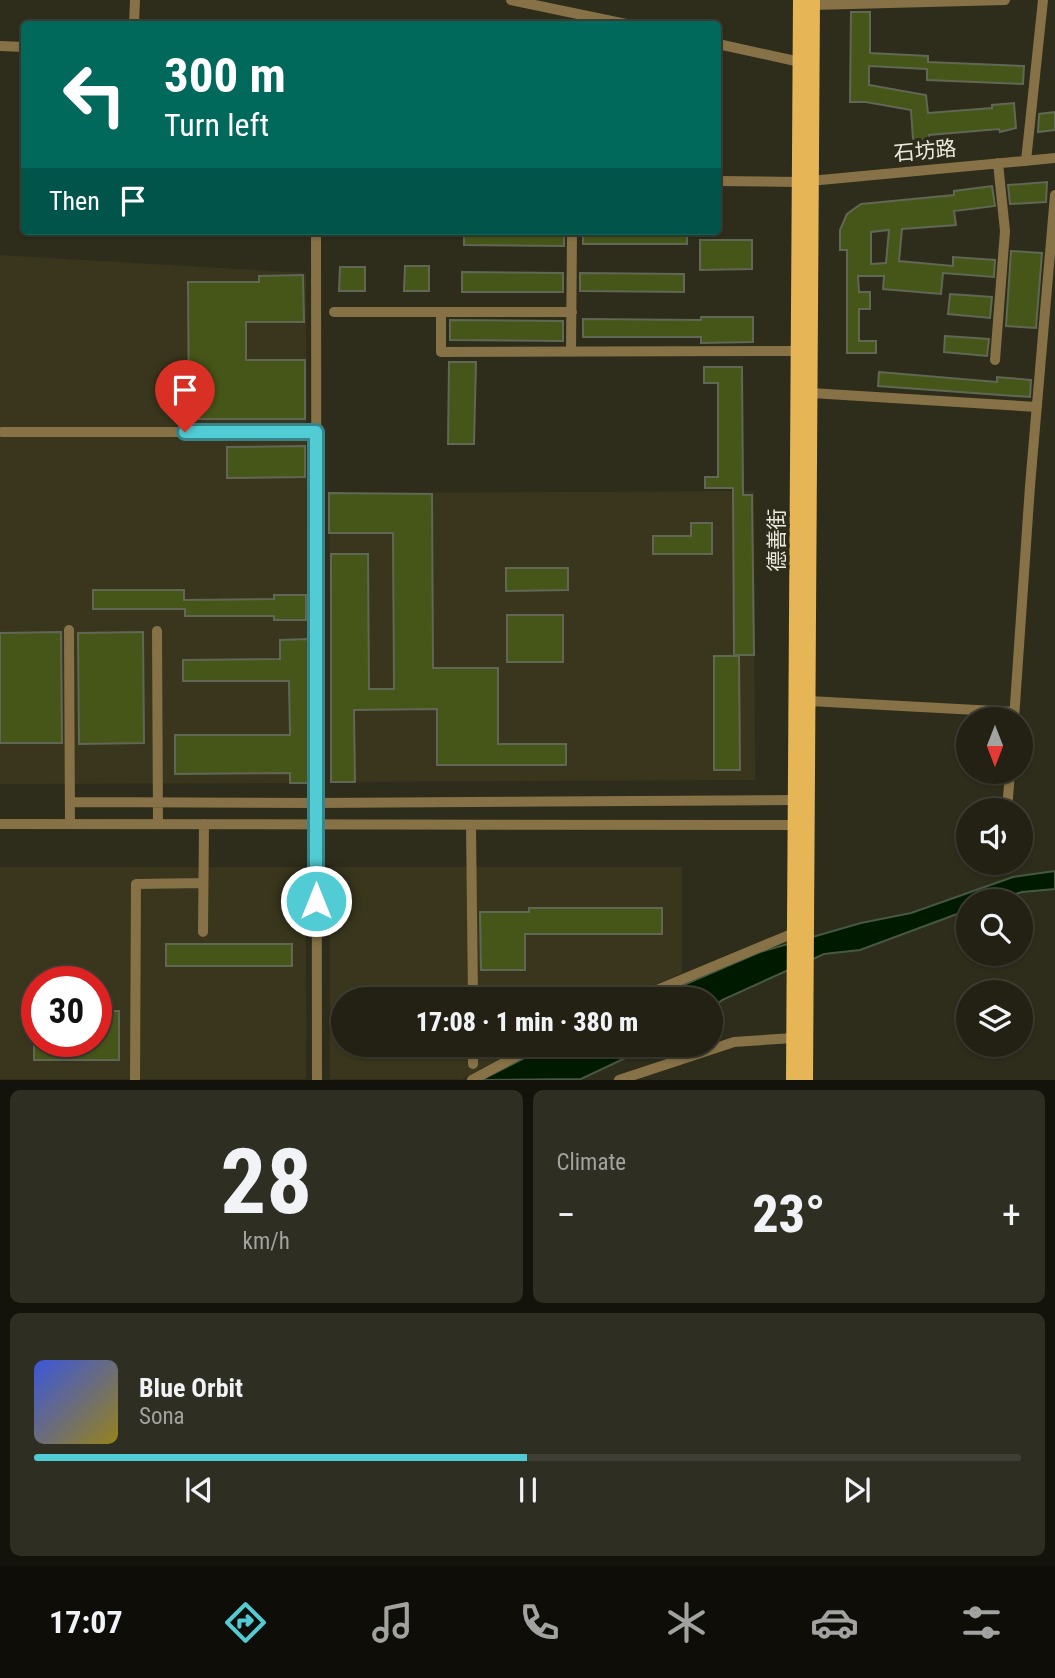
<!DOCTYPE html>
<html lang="en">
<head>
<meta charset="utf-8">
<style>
	:root { --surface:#222114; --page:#2e2e22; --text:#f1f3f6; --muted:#a2a3a0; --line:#3f3e34; --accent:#51ccd4 }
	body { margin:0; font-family:"Roboto Condensed","Noto Sans SC",sans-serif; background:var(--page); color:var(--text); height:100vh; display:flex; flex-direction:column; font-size:26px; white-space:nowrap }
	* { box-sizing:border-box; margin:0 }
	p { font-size:23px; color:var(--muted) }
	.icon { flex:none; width:38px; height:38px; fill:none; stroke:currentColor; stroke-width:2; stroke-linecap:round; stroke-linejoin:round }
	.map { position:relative; height:1080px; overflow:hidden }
	.panel { display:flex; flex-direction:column; gap:10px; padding:10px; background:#13120b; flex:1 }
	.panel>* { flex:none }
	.banner { position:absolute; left:21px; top:21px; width:700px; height:214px; border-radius:7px; box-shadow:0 2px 5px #0004,0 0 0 2px var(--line); background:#00695c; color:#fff; overflow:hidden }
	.needle { width:46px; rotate:180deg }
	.controls { position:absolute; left:956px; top:707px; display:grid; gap:14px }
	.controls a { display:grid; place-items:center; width:77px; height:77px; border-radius:50%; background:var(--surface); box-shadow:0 2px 5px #0004,0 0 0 2px var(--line); font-size:35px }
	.speed { position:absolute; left:21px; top:966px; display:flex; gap:14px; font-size:35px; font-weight:700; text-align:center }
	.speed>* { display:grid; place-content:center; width:91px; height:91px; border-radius:50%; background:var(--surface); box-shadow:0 2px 5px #0004,0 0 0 2px var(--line); line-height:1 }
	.speed .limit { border:10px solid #d22; background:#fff; color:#111 }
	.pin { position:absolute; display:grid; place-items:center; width:60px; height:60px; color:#fff; margin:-72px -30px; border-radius:50% 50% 50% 0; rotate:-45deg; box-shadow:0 0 7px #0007 }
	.pin .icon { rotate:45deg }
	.me { position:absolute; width:77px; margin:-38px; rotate:0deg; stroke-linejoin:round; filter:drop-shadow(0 0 5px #0008) }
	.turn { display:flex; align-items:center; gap:24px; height:147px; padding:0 28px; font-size:32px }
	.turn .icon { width:91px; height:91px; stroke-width:2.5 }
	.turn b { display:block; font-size:49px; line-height:60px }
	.then { display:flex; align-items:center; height:66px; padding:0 28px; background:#0003; gap:14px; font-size:26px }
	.big { font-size:52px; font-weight:800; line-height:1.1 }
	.panel .widget { flex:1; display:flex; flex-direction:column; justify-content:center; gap:10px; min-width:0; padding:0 24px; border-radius:10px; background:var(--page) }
	.panel .dial { align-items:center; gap:0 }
	.dial b { font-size:91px; line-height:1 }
	.song { display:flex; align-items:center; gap:21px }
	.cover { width:84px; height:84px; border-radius:10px; background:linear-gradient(135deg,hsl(230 70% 55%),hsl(50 70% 35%)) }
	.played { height:7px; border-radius:4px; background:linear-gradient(90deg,var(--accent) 50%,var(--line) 50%) }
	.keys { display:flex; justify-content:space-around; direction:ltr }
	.heat { display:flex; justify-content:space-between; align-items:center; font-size:38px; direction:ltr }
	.panel .tiles { flex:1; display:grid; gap:10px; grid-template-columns:1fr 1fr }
	.widget:last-child { grid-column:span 2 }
	.trip { position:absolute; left:331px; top:987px; width:392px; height:70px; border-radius:35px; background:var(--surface); box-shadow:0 2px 5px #0004,0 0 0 2px var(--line); font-weight:800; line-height:70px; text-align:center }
	.dock { display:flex; height:112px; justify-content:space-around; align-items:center; background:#0e0d08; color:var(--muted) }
	.dock .icon { width:49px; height:49px }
	.dock .selected { color:var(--accent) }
	.dock b { font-size:32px; color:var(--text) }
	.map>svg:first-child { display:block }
	.built { fill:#39361d; fill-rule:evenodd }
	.water { fill:#001a00; stroke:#465843; stroke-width:2 }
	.building { fill:#465618; stroke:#616755; stroke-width:2; fill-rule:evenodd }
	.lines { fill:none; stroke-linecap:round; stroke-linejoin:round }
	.minor { stroke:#877146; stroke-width:10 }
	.major { stroke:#e5b556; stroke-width:14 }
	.route-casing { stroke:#35858a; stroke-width:18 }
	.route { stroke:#51ccd4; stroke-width:12 }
	.labels { text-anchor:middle; stroke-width:7; stroke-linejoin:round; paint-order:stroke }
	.street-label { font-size:21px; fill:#ebeadf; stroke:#2e2c1a }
</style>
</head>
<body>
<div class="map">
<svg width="1055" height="1080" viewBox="0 0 1055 1080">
	<rect width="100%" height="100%" fill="#2e2c1a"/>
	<path class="built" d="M 0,255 L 306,273 L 308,783 L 0,784 Z
		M 754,491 L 755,780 L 331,782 L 329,493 Z
		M 0,867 L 306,867 L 306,1079 L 0,1079 ZM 37,982 L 96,982 L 96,1041 L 37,1041 Z
		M 330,867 L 682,867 L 682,973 L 623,999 L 343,999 L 343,1045 L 526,1045 L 462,1079 L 330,1079 Z"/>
	<path class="water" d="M 1055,871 L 1055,889 L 1022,892 L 993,901 L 968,901 L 968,910 L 860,950 L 824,954 L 722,1000 L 711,1010 L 710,999 L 651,999 L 760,952 L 861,923 L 911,913 L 1013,877 Z
		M 550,1045 L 653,1045 L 581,1079 L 481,1080 Z"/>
	<path class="building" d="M 851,12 L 870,12 L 870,53 L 928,56 L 928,62 L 1024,66 L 1023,84 L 927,80 L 927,69 L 869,66 L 869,85 L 926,95 L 928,113 L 992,108 L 992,105 L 1014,103 L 1016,128 L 1000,132 L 999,129 L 929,135 L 929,139 L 913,140 L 911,110 L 866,102 L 850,102 Z
		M 1055,112 L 1055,130 L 1038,132 L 1039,114 Z
		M 1047,182 L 1046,202 L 1010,204 L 1008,185 Z
		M 992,186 L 995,206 L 954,211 L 956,225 L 902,229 L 899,261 L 953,266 L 953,257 L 995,260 L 994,277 L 943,273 L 941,294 L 883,289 L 884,276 L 858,276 L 859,292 L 870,292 L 870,309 L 859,309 L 859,341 L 876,341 L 876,353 L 847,353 L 847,250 L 840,250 L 840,230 L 847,214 L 861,204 L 954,195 L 954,191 ZM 889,230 L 886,263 L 871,264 L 871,232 Z
		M 464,231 L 564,231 L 564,246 L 464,245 Z
		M 583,231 L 687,231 L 687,244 L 583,244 Z
		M 700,240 L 752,240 L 752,269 L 700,270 Z
		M 1011,251 L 1042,253 L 1036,328 L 1006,326 Z
		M 405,266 L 429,266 L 429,291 L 404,291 Z
		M 340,267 L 365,267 L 365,291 L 339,291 Z
		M 462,272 L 563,273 L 563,292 L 462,292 Z
		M 580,273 L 684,274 L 684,292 L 580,291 Z
		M 303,275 L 304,322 L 246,322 L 246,360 L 305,360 L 305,419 L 189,419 L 188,282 L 259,282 L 259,276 Z
		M 950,294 L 992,297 L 990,318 L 948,314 Z
		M 701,317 L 753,317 L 753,342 L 701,343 L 701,337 L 583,337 L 583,319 L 701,320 Z
		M 450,320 L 563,321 L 563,341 L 450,340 Z
		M 945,336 L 989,339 L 987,356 L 944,352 Z
		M 449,362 L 476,362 L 474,444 L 448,444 Z
		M 704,367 L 742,367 L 743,495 L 752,495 L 754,655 L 734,655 L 733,488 L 705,488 L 705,477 L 718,477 L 718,383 L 704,383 Z
		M 879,372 L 997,382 L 997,377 L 1031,380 L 1030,397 L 878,386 Z
		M 305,446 L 305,477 L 227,478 L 227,447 Z
		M 329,493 L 432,494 L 433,668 L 498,668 L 498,744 L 566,744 L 566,765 L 437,765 L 437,709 L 354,710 L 355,782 L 331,782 L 331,554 L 368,554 L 369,689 L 394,689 L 393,533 L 329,533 Z
		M 691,523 L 712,523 L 712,554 L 653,554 L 653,536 L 691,536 Z
		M 506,568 L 568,568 L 568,590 L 506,591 Z
		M 93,590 L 184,590 L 184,600 L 274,599 L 274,595 L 306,595 L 306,620 L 274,620 L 274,616 L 185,616 L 185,609 L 93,609 Z
		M 507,615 L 563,615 L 563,662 L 507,662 Z
		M 61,632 L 62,743 L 0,743 L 0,633 Z
		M 143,632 L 144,743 L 79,744 L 78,633 Z
		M 308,639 L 308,783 L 290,783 L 290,773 L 175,774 L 175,735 L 290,735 L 289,681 L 183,681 L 183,660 L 280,659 L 280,640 Z
		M 714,656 L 739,656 L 740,770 L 714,770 Z
		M 529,908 L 662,908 L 662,934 L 525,934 L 525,970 L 481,970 L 480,912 L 529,912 Z
		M 166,944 L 292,944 L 292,966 L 166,966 Z
		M 481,986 L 525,986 L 525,999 L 481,999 Z
		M 96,1011 L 119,1011 L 119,1060 L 34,1060 L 34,1041 L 96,1041 Z"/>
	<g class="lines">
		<path class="minor" d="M 511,0 L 626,24
			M 813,5 L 1005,0
			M 134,24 L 135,0
			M 718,44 L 800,62
			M 0,46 L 24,47
			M 1026,161 L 1043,0
			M 718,181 L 799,182 L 1055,158
			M 316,231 L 317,1080
			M 334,312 L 441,312 L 441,352 L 799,351
			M 441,312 L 572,312
			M 571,352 L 572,231
			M 995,360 L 1005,231 L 998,163
			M 811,393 L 1037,407
			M 2,432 L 316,432
			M 69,630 L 70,824
			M 157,631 L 158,824
			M 809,701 L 1014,712
			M 1014,719 L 1030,486 L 1055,195
			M 70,802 L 316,803 L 796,800
			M 1007,810 L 1010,772
			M 0,824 L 796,825
			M 471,825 L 473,999
			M 1003,865 L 1004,863
			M 203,932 L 204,824
			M 635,999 L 794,933
			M 473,1045 L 473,1064
			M 135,1080 L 136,884 L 203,883
			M 472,1080 L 537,1045
			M 619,1080 L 734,1042 L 793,1038"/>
		<path class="major" d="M 793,1080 L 800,0
			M 806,1080 L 813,0"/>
	</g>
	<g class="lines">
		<defs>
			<path id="route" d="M 185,432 L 316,432 L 316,901"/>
		</defs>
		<use href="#route" class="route-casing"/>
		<use href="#route" class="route"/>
	</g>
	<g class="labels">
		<g class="street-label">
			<text transform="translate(925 151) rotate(-5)" y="7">石坊路</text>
			<text transform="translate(777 540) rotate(-90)" y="7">德善街</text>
		</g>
	</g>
</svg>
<div class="controls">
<a><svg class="needle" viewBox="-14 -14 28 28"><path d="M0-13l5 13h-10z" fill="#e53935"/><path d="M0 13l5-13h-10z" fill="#a2a3a0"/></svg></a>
<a><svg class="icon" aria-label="sound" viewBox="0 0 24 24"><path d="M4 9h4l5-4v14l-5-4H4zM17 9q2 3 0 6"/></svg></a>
<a><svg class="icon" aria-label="search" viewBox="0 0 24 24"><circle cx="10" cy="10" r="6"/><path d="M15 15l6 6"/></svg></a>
<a><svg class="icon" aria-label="layers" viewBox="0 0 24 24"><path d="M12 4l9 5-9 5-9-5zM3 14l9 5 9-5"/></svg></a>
</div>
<div class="speed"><div class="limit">30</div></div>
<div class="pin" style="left:185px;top:432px;background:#d93025"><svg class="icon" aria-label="arrive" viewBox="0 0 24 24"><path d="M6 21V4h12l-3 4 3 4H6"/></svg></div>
<svg class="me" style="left:316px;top:901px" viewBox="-20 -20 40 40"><circle r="17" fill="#51ccd4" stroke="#fff" stroke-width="3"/><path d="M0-11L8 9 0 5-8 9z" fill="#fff"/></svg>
<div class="trip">17:08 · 1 min · 380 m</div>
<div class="banner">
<div class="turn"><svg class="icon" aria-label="left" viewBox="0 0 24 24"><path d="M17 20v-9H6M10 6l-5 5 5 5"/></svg><div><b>300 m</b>Turn left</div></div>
<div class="then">Then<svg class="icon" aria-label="arrive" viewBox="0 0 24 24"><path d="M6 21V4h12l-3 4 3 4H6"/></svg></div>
</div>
</div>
<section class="panel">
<div class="tiles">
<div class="widget dial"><b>28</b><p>km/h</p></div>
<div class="widget"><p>Climate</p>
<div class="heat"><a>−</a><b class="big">23°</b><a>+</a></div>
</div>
<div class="widget">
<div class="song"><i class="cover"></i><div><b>Blue Orbit</b><p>Sona</p></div></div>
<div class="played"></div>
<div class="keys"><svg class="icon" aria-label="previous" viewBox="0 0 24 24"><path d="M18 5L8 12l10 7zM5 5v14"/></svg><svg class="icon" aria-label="pause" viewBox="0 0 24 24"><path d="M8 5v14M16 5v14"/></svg><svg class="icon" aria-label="next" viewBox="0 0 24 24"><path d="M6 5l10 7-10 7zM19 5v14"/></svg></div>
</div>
</div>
</section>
<nav class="dock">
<b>17:07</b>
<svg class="icon selected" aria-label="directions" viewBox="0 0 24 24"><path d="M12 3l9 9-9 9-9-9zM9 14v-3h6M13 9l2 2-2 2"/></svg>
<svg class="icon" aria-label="music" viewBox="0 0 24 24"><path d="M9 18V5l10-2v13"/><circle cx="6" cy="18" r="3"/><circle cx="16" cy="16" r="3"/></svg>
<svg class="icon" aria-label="phone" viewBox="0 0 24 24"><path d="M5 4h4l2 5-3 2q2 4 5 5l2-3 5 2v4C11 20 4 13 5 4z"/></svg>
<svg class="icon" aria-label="climate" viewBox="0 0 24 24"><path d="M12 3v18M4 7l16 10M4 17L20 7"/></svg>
<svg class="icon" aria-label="car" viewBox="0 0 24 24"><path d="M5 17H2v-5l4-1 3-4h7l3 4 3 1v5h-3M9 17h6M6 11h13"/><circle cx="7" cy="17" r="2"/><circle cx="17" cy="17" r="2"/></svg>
<svg class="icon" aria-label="filters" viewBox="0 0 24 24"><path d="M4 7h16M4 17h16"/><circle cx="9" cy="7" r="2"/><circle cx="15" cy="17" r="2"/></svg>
</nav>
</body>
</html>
